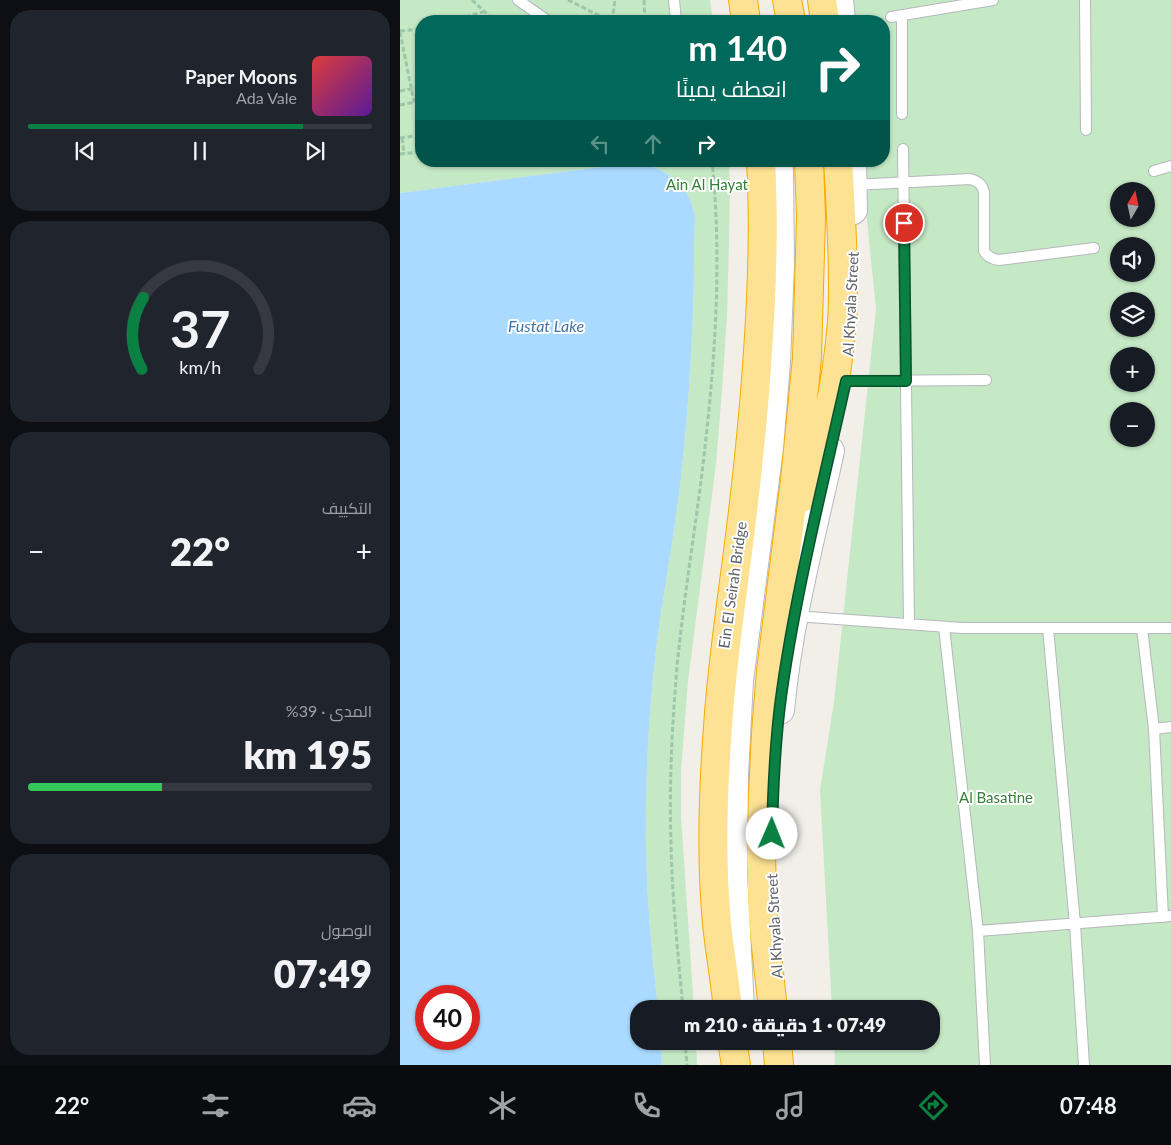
<!DOCTYPE html>
<html lang="ar">
<head>
<meta charset="utf-8">
<style>
	:root { --surface:#171b24; --page:#20242c; --text:#f1f3f6; --muted:#9ea1a6; --line:#363941; --accent:#0b8043 }
	body { margin:0; font-family:Lato,Cairo,sans-serif; background:var(--page); color:var(--text); direction:rtl; height:100vh; display:flex; flex-direction:column; font-size:19px; white-space:nowrap }
	* { box-sizing:border-box; margin:0 }
	p { font-size:16px; color:var(--muted) }
	.icon { flex:none; width:28px; height:28px; fill:none; stroke:currentColor; stroke-width:2; stroke-linecap:round; stroke-linejoin:round }
	.map { position:relative; flex:1; overflow:hidden; direction:ltr }
	.sheet { display:flex; flex-direction:column; gap:10px; padding:10px; background:#0d0f14; width:400px }
	.sheet>* { flex:none }
	.banner { position:absolute; left:15px; top:15px; width:475px; height:152px; border-radius:20px; box-shadow:0 1px 4px #0004; direction:rtl; background:#00695c; color:#fff; overflow:hidden }
	.needle { width:32px; rotate:9deg }
	.tools { position:absolute; left:710px; top:182px; display:grid; gap:10px }
	.tools a { display:grid; place-items:center; width:45px; height:45px; border-radius:50%; background:var(--surface); box-shadow:0 1px 4px #0004; font-size:25px }
	.speed { position:absolute; left:15px; top:985px; display:flex; gap:10px; font-size:25px; font-weight:700; text-align:center }
	.speed>* { display:grid; place-content:center; width:65px; height:65px; border-radius:50%; background:var(--surface); box-shadow:0 1px 4px #0004; line-height:1 }
	.speed .limit { border:8px solid #d22; background:#fff; color:#111 }
	.pin { position:absolute; display:grid; place-items:center; width:42px; height:42px; color:#fff; margin:-21px; border:2px solid #fff; border-radius:50%; box-shadow:0 1px 5px #0007 }
	.me { position:absolute; width:55px; margin:-28px; rotate:1deg; stroke-linejoin:round; filter:drop-shadow(0 0 4px #0008) }
	.turn { display:flex; align-items:center; gap:18px; height:105px; padding:0 20px; font-size:22px }
	.turn .icon { width:65px; height:65px; stroke-width:2.5 }
	.turn b { display:block; font-size:35px; line-height:42px }
	.lanes { display:flex; align-items:center; height:48px; padding:0 20px; background:#0003; justify-content:center; gap:25px; direction:ltr }
	.lanes .off { opacity:.35 }
	.big { font-size:38px; font-weight:800; line-height:1.1 }
	.sheet .widget { flex:1; display:flex; flex-direction:column; justify-content:center; gap:8px; min-width:0; padding:0 18px; border-radius:20px; background:var(--page) }
	.sheet .dial { align-items:center; gap:0 }
	.dial svg { height:130px; overflow:visible; fill:none; stroke:var(--line); stroke-width:7; stroke-linecap:round; text-anchor:middle }
	.dial text { fill:var(--text); stroke:none }
	.song { display:flex; align-items:center; gap:15px }
	.cover { width:60px; height:60px; border-radius:8px; background:linear-gradient(135deg,hsl(0 70% 55%),hsl(270 70% 35%)) }
	.played { height:5px; border-radius:2px; background:linear-gradient(90deg,var(--accent) 80%,var(--line) 80%) }
	.keys { display:flex; justify-content:space-around; direction:ltr }
	.heat { display:flex; justify-content:space-between; align-items:center; font-size:28px; direction:ltr }
	.charge { height:8px; border-radius:4px; background:linear-gradient(90deg,#34c759 39%,var(--line) 0) }
	.trip { position:absolute; left:230px; top:1000px; width:310px; height:50px; border-radius:20px; background:var(--surface); box-shadow:0 1px 4px #0004; font-weight:800; line-height:50px; text-align:center; direction:rtl }
	.tab-bar { display:flex; height:80px; justify-content:space-around; align-items:center; background:#090b0e; color:var(--muted) }
	.tab-bar .icon { width:35px; height:35px }
	.tab-bar .active { color:var(--accent) }
	.tab-bar b { font-size:22px; color:var(--text) }
	main { display:flex; flex:1; min-height:0 }
	.map>svg:first-child { display:block }
	.green { fill:#c5e8c5; fill-rule:evenodd }
	.water { fill:#aadaff; fill-rule:evenodd }
	.lines { fill:none; stroke-linecap:round; stroke-linejoin:round }
	.lane-casing { stroke:#b5b8bc; stroke-width:12 }
	.secondary-casing { stroke:#b6babf; stroke-width:30 }
	.highway-casing { stroke:#f9ab00; stroke-width:30 }
	.path { stroke:#9cc7a9; stroke-width:3; stroke-dasharray:5 2.5; stroke-linecap:butt }
	.lane { stroke:#fff; stroke-width:10 }
	.secondary { stroke:#fff; stroke-width:28 }
	.highway { stroke:#fde293; stroke-width:28 }
	.route-casing { stroke:#07532c; stroke-width:12 }
	.route { stroke:#0b8043; stroke-width:9 }
	.labels { text-anchor:middle; stroke-width:4; stroke-linejoin:round; paint-order:stroke }
	.park-label { font-size:15px; fill:#348238; stroke:#fff }
	.street-label { font-size:15px; fill:#5f6368; stroke:#fff }
	.water-label { font-size:16px; font-style:italic; fill:#4174aa; stroke:#fff }
</style>
</head>
<body>
<main>
<div class="map">
<svg width="771" height="1065" viewBox="0 0 771 1065">
	<rect width="100%" height="100%" fill="#f1efe8"/>
	<path class="green" d="M 0,0 L 310,0 L 313,21 L 21,21 L 21,161 L 329,161 L 330,185 L 329,242 L 327,316 L 322,390 L 316,464 L 288,681 L 281,771 L 281,817 L 294,1009 L 258,1009 C 254,972 250,935 248,898 C 243,812 247,726 257,641 C 263,597 271,553 277,509 C 286,444 290,379 293,314 C 294,290 294,267 294,243 C 294,233 296,222 294,212 C 291,194 275,176 258,169 C 250,165 241,164 232,163 L 0,193 Z
		M 437,0 L 771,0 L 771,1065 L 435,1065 L 434,1041 L 531,1041 L 531,1009 L 432,1009 L 420,790 L 434,702 L 476,309 L 461,161 L 484,161 L 484,21 L 440,21 ZM 719,191 L 746,191 L 746,219 L 719,219 ZM 719,246 L 746,246 L 746,274 L 719,274 ZM 719,301 L 746,301 L 746,329 L 719,329 ZM 719,356 L 746,356 L 746,384 L 719,384 ZM 719,411 L 746,411 L 746,439 L 719,439 Z
		M 260,1041 L 296,1041 L 297,1065 L 262,1065 Z"/>
	<path class="water" d="M 232,163 C 241,164 250,165 258,169 C 275,176 291,194 294,212 C 296,222 294,233 294,243 C 294,267 294,290 293,314 C 290,379 286,444 277,509 C 271,553 263,597 257,641 C 247,726 243,812 248,898 C 250,935 254,972 258,1009 L 239,1009 L 239,1041 L 260,1041 L 262,1065 L 0,1065 L 0,193 ZM 69,996 L 69,1039 L 26,1039 L 26,996 Z"/>
	<g class="lines">
		<defs>
			<path id="lane" d="M 118,0 L 148,21
				M 274,0 L 276,21
				M 685,0 L 686,130
				M 502,15 L 502,114
				M 491,17 L 593,0
				M 503,149 L 509,624
				M 754,171 L 771,166
				M 454,185 L 570,179 C 578,181 582,184 584,192 L 584,251 C 587,257 592,259 599,260 L 694,248
				M 445,381 L 586,380
				M 395,616 L 562,628 L 771,628
				M 544,627 L 578,931 L 585,1065
				M 648,628 L 675,924 L 684,1065
				M 742,628 L 754,729 L 763,917
				M 754,729 L 771,727
				M 578,931 L 771,916"/>
			<path id="secondary" d="M 439,0 L 441,21
				M 452,161 L 453,210
				M 380,710 C 388,623 411,537 430,451
				M 340,1009 L 333,873 L 334,774 L 339,681 L 369,448 L 376,362 L 380,265 L 379,171 L 377,161"/>
			<path id="highway" d="M 343,0 L 346,21
				M 387,0 L 391,21
				M 422,0 L 425,21
				M 404,497 C 426,441 437,381 442,322 C 444,295 443,268 442,241 C 441,215 440,188 438,161
				M 328,1009 C 325,981 320,952 317,924 C 311,859 313,792 318,727 C 322,663 332,600 340,536 C 347,480 353,423 357,366 C 362,298 365,230 361,161
				M 373,1009 L 363,920 L 361,856 L 363,794 L 366,732 L 371,671 L 395,480 L 407,358 L 411,217 L 409,161
				M 332,1041 L 336,1065
				M 377,1041 L 379,1065"/>
		</defs>
		<use href="#lane" class="lane-casing"/>
		<use href="#secondary" class="secondary-casing"/>
		<use href="#highway" class="highway-casing"/>
		<path class="path" d="M 72,0 L 95,21
			M 168,0 L 206,19 L 214,21
			M 244,0 L 245,21
			M 51,21 L 83,12
			M 212,21 L 215,0
			M 0,31 L 21,29
			M 0,32 L 14,102
			M 0,91 L 21,87
			M 0,105 L 21,101
			M 0,138 L 21,135
			M 2,138 L 4,154
			M 0,154 L 21,152
			M 283,1009 C 278,953 272,898 271,843 C 269,784 272,726 277,667 C 283,605 293,543 301,481 C 314,375 323,268 312,161
			M 285,1041 L 287,1065"/>
		<use href="#lane" class="lane"/>
		<use href="#secondary" class="secondary"/>
		<use href="#highway" class="highway"/>
	</g>
	<g class="lines">
		<defs>
			<path id="route" d="M 372,834 C 373,786 375,738 382,690 C 397,586 423,484 446,381 L 506,381 L 504,223"/>
		</defs>
		<use href="#route" class="route-casing"/>
		<use href="#route" class="route"/>
	</g>
	<g class="labels">
		<g class="park-label">
			<text x="307" y="190">Ain Al Hayat</text>
			<text x="596" y="803">Al Basatine</text>
		</g>
		<g class="street-label">
			<text transform="translate(451 304) rotate(-87)" y="5">Al Khyala Street</text>
			<text transform="translate(333 585) rotate(-82)" y="5">Ein El Seirah Bridge</text>
			<text transform="translate(375 926) rotate(-93)" y="5">Al Khyala Street</text>
		</g>
		<g class="water-label">
			<text x="146" y="332">Fustat Lake</text>
		</g>
	</g>
</svg>
<div class="tools">
<a><svg class="needle" viewBox="-14 -14 28 28"><path d="M0-13l5 13h-10z" fill="#e53935"/><path d="M0 13l5-13h-10z" fill="#9ea1a6"/></svg></a>
<a><svg class="icon" aria-label="sound" viewBox="0 0 24 24"><path d="M4 9h4l5-4v14l-5-4H4zM17 9q2 3 0 6"/></svg></a>
<a><svg class="icon" aria-label="layers" viewBox="0 0 24 24"><path d="M12 4l9 5-9 5-9-5zM3 14l9 5 9-5"/></svg></a>
<a>+</a>
<a>−</a>
</div>
<div class="speed"><div class="limit">40</div></div>
<div class="pin" style="left:504px;top:223px;background:#d93025"><svg class="icon" aria-label="arrive" viewBox="0 0 24 24"><path d="M6 21V4h12l-3 4 3 4H6"/></svg></div>
<svg class="me" style="left:372px;top:834px" viewBox="-20 -20 40 40"><circle r="19" fill="#fff"/><path d="M0-13L10 11 0 6-10 11z" fill="#0b8043"/></svg>
<div class="trip">07:49 · 1 دقيقة · 210 m</div>
<div class="banner">
<div class="turn"><svg class="icon" aria-label="right" viewBox="0 0 24 24"><path d="M7 20v-9h11M14 6l5 5-5 5"/></svg><div><b>140 m</b>انعطف يمينًا</div></div>
<div class="lanes"><svg class="icon off" aria-label="left" viewBox="0 0 24 24"><path d="M17 20v-9H6M10 6l-5 5 5 5"/></svg><svg class="icon off" aria-label="ahead" viewBox="0 0 24 24"><path d="M12 20V5M6 11l6-6 6 6"/></svg><svg class="icon" aria-label="right" viewBox="0 0 24 24"><path d="M7 20v-9h11M14 6l5 5-5 5"/></svg></div>
</div>
</div>
<section class="sheet">
<div class="widget">
<div class="song"><i class="cover"></i><div><b>Paper Moons</b><p>Ada Vale</p></div></div>
<div class="played"></div>
<div class="keys"><svg class="icon" aria-label="previous" viewBox="0 0 24 24"><path d="M18 5L8 12l10 7zM5 5v14"/></svg><svg class="icon" aria-label="pause" viewBox="0 0 24 24"><path d="M8 5v14M16 5v14"/></svg><svg class="icon" aria-label="next" viewBox="0 0 24 24"><path d="M6 5l10 7-10 7zM19 5v14"/></svg></div>
</div>
<div class="widget dial"><svg viewBox="0 0 100 80">
<path d="M14 69A42 42 0 1 1 86 69"/>
<path d="M14 69A42 42 0 0 1 15 25" stroke="#0b8043"/>
<text x="50" y="56" font-size="32" font-weight="700">37</text>
<text x="50" y="72" font-size="11">km/h</text>
</svg></div>
<div class="widget"><p>التكييف</p>
<div class="heat"><a>−</a><b class="big">22°</b><a>+</a></div>
</div>
<div class="widget"><p>المدى · 39%</p><b class="big">195 km</b><div class="charge"></div></div>
<div class="widget"><p>الوصول</p><b class="big">07:49</b></div>
</section>
</main>
<nav class="tab-bar">
<b>07:48</b>
<svg class="icon active" aria-label="directions" viewBox="0 0 24 24"><path d="M12 3l9 9-9 9-9-9zM9 14v-3h6M13 9l2 2-2 2"/></svg>
<svg class="icon" aria-label="music" viewBox="0 0 24 24"><path d="M9 18V5l10-2v13"/><circle cx="6" cy="18" r="3"/><circle cx="16" cy="16" r="3"/></svg>
<svg class="icon" aria-label="phone" viewBox="0 0 24 24"><path d="M5 4h4l2 5-3 2q2 4 5 5l2-3 5 2v4C11 20 4 13 5 4z"/></svg>
<svg class="icon" aria-label="climate" viewBox="0 0 24 24"><path d="M12 3v18M4 7l16 10M4 17L20 7"/></svg>
<svg class="icon" aria-label="car" viewBox="0 0 24 24"><path d="M5 17H2v-5l4-1 3-4h7l3 4 3 1v5h-3M9 17h6M6 11h13"/><circle cx="7" cy="17" r="2"/><circle cx="17" cy="17" r="2"/></svg>
<svg class="icon" aria-label="filters" viewBox="0 0 24 24"><path d="M4 7h16M4 17h16"/><circle cx="9" cy="7" r="2"/><circle cx="15" cy="17" r="2"/></svg>
<b>22°</b>
</nav>
</body>
</html>
